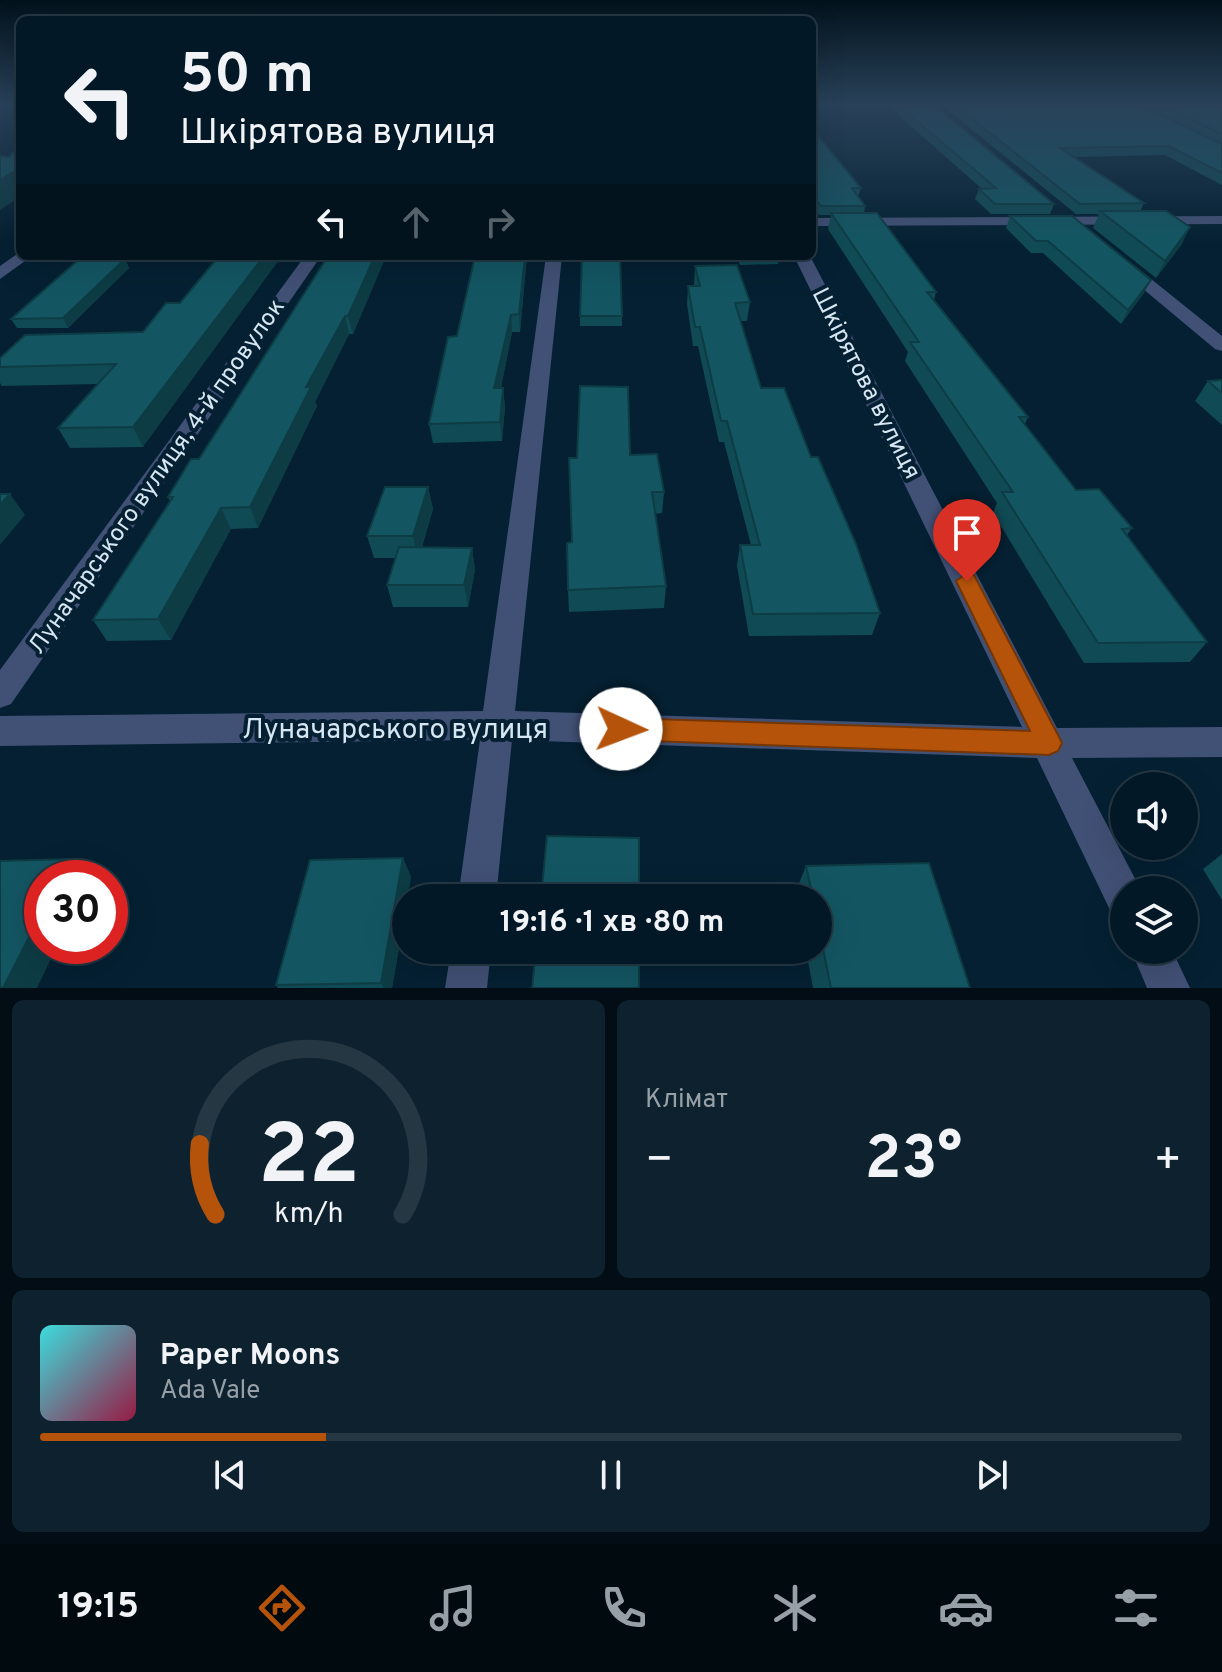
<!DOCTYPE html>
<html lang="uk">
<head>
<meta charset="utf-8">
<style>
	:root { --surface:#031826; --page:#0d212e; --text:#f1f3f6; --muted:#97a0a7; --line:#243743; --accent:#b45309 }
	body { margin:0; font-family:Overpass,sans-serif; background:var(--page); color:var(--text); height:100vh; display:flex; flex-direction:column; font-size:30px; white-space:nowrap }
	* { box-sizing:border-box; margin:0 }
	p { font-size:26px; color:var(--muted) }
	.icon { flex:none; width:44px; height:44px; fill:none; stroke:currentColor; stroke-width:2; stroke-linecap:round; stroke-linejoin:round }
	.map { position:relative; height:988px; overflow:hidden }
	.drawer { display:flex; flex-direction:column; gap:12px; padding:12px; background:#020d15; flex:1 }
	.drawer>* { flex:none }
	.hud { position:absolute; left:16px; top:16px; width:800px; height:244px; border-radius:12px; box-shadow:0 8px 32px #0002,0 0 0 2px var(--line); background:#031826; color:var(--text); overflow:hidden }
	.fabs { position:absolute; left:1110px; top:772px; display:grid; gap:16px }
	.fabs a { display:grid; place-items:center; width:88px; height:88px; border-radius:50%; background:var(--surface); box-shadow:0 8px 32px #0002,0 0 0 2px var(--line); font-size:40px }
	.speed { position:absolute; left:24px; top:860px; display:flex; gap:16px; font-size:40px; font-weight:700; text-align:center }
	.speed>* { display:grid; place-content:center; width:104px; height:104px; border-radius:50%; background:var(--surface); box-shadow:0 8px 32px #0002,0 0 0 2px var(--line); line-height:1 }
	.speed .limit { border:12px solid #d22; background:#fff; color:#111 }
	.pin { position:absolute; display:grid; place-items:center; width:68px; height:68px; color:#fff; margin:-82px -34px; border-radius:50% 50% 50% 0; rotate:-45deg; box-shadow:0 0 8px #0007 }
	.pin .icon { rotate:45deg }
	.me { position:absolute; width:88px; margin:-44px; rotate:92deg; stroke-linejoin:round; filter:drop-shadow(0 0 6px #0008) }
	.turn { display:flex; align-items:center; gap:28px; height:168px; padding:0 32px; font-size:36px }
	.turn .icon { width:104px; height:104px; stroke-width:2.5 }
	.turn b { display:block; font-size:56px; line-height:68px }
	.lanes { display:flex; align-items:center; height:76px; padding:0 32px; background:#0003; justify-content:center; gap:40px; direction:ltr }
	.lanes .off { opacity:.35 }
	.big { font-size:60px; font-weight:700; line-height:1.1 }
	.drawer .tile { flex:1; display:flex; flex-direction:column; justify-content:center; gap:12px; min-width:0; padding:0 28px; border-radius:12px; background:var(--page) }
	.drawer .dial { align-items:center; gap:0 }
	.dial svg { height:208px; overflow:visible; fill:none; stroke:var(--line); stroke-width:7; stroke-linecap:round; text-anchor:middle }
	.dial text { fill:var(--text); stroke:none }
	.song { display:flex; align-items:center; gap:24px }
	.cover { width:96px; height:96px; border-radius:12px; background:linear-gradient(135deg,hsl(180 70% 55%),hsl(340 70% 35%)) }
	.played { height:8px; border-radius:4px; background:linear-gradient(90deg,var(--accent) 25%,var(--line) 25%) }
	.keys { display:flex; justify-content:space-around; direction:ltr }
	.heat { display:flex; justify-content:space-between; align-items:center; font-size:44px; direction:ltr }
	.drawer .tiles { flex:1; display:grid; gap:12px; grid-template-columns:1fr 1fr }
	.tile:last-child { grid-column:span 2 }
	.trip { position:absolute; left:392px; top:884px; width:440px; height:80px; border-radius:40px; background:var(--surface); box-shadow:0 8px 32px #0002,0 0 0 2px var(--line); font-weight:700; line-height:80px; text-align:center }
	.tab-bar { display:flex; height:128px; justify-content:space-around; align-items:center; background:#010a0f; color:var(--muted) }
	.tab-bar .icon { width:56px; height:56px }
	.tab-bar .current { color:var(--accent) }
	.tab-bar b { font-size:36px; color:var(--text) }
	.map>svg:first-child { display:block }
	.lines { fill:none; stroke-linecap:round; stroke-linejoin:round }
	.minor { fill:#415075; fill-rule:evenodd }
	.tertiary { fill:#415075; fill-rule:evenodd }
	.wall { fill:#104a54 }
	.shaded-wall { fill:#0d3c45 }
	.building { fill:#135662; stroke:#0d3c45; stroke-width:2 }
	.route { fill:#b45309; stroke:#753606; stroke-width:2 }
	.labels { text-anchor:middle; stroke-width:8; stroke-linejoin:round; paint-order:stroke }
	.street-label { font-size:24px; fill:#d6e6f2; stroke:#042032 }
	.near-street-label { font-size:28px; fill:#d6e6f2; stroke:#042032 }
</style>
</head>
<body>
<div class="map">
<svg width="1222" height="988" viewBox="0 0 1222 988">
	<rect width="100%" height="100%" fill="#042032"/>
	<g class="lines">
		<path class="minor" d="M 1222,216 L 1222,224 L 812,226 L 812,218 Z
			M 305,256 L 321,256 L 11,704 L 0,708 L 0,670 Z
			M 546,256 L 562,256 L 515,711 L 1022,727 L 794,256 L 810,256 L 1057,728 L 1222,727 L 1222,757 L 1072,758 L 1141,890 L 1124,890 L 1124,915 L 1110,910 L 1037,758 L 512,740 L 496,898 L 458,898 L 480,740 L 0,746 L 0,716 L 483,711 Z
			M 1118,262 L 1130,262 L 1222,336 L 1222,351 L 1215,349 L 1118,268 Z
			M 451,950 L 491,950 L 487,988 L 445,988 Z
			M 1131,950 L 1172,950 L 1190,988 L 1147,988 Z"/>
		<path class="tertiary" d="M 20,252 L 20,256 L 32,256 L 0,279 L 0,266 Z"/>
	</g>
	<path class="wall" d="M 888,106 L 935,106 L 1054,204 L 1050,214 L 991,214 L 975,199 L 979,189 L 981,188 Z
		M 943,106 L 1141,106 L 1204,136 L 1143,106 L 1215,106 L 1222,109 L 1222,185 L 1165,155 L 1073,157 L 1144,203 L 1140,211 L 1182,244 L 1156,278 L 1093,228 L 1099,214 L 1076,214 Z
		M 812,128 L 861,188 L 858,197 L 865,206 L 864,213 L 936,292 L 934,300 L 1028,417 L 1025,424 L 1076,490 L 1132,528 L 1127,535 L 1207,642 L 1190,662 L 1084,663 L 993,513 L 997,503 L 905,361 L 908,352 L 828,229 L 831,215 L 819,215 L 816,211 L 812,211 Z
		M 1010,216 L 1144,293 L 1121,324 L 1043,253 L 1031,253 L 1006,228 Z
		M 328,256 L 390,256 L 386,256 L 353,334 L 349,334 L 315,402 L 317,406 L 258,528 L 231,529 L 171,640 L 107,641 L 93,620 L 170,501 L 168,497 L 199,459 Z
		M 527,256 L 520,332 L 512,332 L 501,388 L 503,388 L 505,407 L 502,441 L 433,443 L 429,424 L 457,336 Z
		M 620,256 L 622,326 L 580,326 L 580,316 Z
		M 737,256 L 779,256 L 778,264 L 740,265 Z
		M 125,259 L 129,268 L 68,328 L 17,328 L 11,319 Z
		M 695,266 L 750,302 L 747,321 L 740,321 L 761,388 L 811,457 L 880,613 L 872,635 L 749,636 L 737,566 L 740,545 L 751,545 L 724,442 L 719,442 L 698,346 L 693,346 L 687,304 L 688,286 L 694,286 Z
		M 180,303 L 143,447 L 70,448 L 58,428 L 99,384 L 2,386 L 0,383 L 0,358 L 143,332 Z
		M 1222,380 L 1222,425 L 1195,401 L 1208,381 Z
		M 630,455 L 664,492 L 662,513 L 655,514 L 666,586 L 664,608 L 569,612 L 568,590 L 572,542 Z
		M 428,487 L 433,509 L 422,547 L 472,548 L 475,570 L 468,607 L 393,607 L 387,585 L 395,558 L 374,558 L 367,536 Z
		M 1222,854 L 1222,900 L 1203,869 Z
		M 403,858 L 411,877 L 406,898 L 406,908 L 392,988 L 278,988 L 276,985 Z
		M 806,866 L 970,988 L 813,988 L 806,950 L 818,950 L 818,898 L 796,898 L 795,893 Z"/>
	<path class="shaded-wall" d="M 20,168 L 20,197 L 0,210 L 0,180 Z
		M 1190,227 L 1182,244 L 1156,278 L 1165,261 Z
		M 264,256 L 282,256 L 143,447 L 133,427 Z
		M 375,256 L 386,256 L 353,334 L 348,316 Z
		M 525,256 L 527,256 L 520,332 L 519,314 Z
		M 125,259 L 129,268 L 68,328 L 63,318 Z
		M 1151,280 L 1144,293 L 1121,324 L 1128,310 Z
		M 511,315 L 512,332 L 497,407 L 494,388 Z
		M 345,316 L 349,334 L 315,402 L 317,406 L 258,528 L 250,507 L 306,387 Z
		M 503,388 L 505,407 L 502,441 L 500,422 Z
		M 428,487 L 433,509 L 418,558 L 413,536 Z
		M 10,494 L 25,515 L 0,545 L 0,505 Z
		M 221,508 L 231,529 L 171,640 L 158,619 Z
		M 472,548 L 475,570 L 468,607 L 464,585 Z
		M 403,858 L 411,877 L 408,898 L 406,898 L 406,908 L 392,988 L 384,988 L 381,983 Z
		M 69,859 L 90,878 L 60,878 Z
		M 42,912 L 42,946 L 57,946 L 37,988 L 3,988 Z"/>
	<path class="building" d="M 899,106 L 935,106 L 1054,204 L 995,204 L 979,189 L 996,188 Z
		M 956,106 L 1141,106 L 1222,144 L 1222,173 L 1169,146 L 1060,148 L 1144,203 L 1080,204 Z
		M 1164,106 L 1215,106 L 1222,109 L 1222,134 Z
		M 812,128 L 861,188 L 852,188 L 865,206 L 821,206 L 818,202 L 812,202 Z
		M 12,153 L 20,153 L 20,168 L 0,180 L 0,156 L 9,157 Z
		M 1100,211 L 1166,211 L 1190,227 L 1165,261 Z
		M 831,213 L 877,213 L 936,292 L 927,292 L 1028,417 L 1019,417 L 1076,490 L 1099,489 L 1132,528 L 1122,529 L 1207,642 L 1098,643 L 1002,492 L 1013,492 L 910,342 L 919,342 Z
		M 1010,216 L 1072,216 L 1151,280 L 1128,310 L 1048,241 L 1036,241 Z
		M 219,256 L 264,256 L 133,427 L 58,428 L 116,364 L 0,367 L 0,358 L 25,335 L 143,332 L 166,303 L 180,303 Z
		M 328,256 L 375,256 L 348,316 L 345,316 L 306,387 L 311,387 L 250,507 L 221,508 L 158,619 L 93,620 L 173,497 L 168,497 L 191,459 L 199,459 Z
		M 475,256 L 525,256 L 519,314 L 511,315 L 494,388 L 503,388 L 500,422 L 429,424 L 448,337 L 457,336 Z
		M 582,256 L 620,256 L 622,316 L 580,316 Z
		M 125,259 L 63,318 L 11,319 L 77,261 Z
		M 737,265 L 750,302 L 735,303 L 761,388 L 784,388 L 811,457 L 818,457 L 856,544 L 880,613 L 753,614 L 740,545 L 760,545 L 727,421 L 721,421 L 700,327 L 695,327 L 688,286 L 700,286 L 695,266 Z
		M 1222,380 L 1222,393 L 1208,381 Z
		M 580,386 L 628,387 L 630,455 L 657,454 L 664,492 L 652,492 L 666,586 L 568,590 L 567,543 L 572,542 L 569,458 L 577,458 Z
		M 385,487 L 428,487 L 413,536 L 367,536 Z
		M 0,494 L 10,494 L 0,505 Z
		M 399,547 L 472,548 L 464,585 L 387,585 Z
		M 547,836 L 639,838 L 639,898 L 541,898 Z
		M 403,858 L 381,983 L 276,985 L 310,860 Z
		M 69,859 L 60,878 L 42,878 L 42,912 L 3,988 L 0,988 L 0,861 Z
		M 929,863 L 970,988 L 831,988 L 818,924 L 818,898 L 813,898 L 806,866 Z
		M 536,950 L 639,950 L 639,988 L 532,988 Z"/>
	<linearGradient id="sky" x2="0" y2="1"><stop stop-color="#02121c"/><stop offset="0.43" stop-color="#29425a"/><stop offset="1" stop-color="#29425a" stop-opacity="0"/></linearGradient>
	<rect width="1222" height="244" fill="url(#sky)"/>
	<path class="route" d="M 967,573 L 974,575 L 1058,735 L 1062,743 L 1058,751 L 1049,755 L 621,740 L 612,737 L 608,729 L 612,721 L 621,718 L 1030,731 L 956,581 Z"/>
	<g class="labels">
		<g class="street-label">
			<text transform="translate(867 383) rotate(63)" y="8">Шкірятова вулиця</text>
			<text transform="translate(156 476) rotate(-55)" y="8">Луначарського вулиця, 4-й провулок</text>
		</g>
		<g class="near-street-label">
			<text x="395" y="738">Луначарського вулиця</text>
		</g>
	</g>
</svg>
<div class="fabs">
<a><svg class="icon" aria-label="sound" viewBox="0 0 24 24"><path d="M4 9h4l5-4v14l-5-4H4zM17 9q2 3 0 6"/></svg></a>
<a><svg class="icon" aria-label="layers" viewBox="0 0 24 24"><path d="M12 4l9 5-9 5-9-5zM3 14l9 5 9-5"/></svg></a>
</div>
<div class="speed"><div class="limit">30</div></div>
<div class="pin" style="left:967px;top:581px;background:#d93025"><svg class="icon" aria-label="arrive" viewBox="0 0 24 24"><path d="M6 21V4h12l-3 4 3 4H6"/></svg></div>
<svg class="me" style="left:621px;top:729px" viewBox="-20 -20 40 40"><circle r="19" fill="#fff"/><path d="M0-13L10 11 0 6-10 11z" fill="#b45309"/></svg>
<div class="trip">19:16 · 1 хв · 80 m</div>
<div class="hud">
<div class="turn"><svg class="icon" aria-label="left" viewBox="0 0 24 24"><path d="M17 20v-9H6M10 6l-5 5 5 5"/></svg><div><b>50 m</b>Шкірятова вулиця</div></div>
<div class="lanes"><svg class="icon" aria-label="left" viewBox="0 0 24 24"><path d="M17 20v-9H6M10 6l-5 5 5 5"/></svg><svg class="icon off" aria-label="ahead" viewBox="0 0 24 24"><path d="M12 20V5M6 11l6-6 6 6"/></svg><svg class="icon off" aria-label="right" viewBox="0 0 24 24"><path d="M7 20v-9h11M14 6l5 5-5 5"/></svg></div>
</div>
</div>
<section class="drawer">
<div class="tiles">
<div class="tile dial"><svg viewBox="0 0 100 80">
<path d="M14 69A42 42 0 1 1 86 69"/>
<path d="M14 69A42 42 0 0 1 8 42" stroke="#b45309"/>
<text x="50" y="56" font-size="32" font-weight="700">22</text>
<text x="50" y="72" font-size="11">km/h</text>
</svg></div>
<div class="tile"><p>Клімат</p>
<div class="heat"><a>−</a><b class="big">23°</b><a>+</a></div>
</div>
<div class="tile">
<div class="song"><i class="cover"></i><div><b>Paper Moons</b><p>Ada Vale</p></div></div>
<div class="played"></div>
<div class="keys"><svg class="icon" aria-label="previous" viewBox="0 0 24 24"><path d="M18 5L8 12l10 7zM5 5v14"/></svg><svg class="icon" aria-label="pause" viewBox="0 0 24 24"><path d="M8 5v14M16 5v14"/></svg><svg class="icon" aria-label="next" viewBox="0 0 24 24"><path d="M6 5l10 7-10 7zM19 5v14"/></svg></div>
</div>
</div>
</section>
<nav class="tab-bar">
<b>19:15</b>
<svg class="icon current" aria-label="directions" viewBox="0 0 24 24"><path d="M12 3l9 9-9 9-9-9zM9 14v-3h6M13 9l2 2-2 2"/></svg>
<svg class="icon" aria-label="music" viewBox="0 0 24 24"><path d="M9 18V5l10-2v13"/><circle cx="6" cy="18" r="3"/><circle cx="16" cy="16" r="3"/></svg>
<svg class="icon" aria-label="phone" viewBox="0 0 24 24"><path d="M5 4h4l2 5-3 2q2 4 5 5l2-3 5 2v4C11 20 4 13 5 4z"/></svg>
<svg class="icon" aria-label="climate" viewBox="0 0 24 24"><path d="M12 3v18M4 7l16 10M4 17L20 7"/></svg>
<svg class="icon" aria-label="car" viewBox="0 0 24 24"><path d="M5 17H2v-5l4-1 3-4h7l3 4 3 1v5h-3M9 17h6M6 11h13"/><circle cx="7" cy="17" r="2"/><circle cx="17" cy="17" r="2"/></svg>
<svg class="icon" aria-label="filters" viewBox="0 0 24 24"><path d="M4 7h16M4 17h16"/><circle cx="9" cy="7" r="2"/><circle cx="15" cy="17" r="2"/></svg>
</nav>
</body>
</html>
